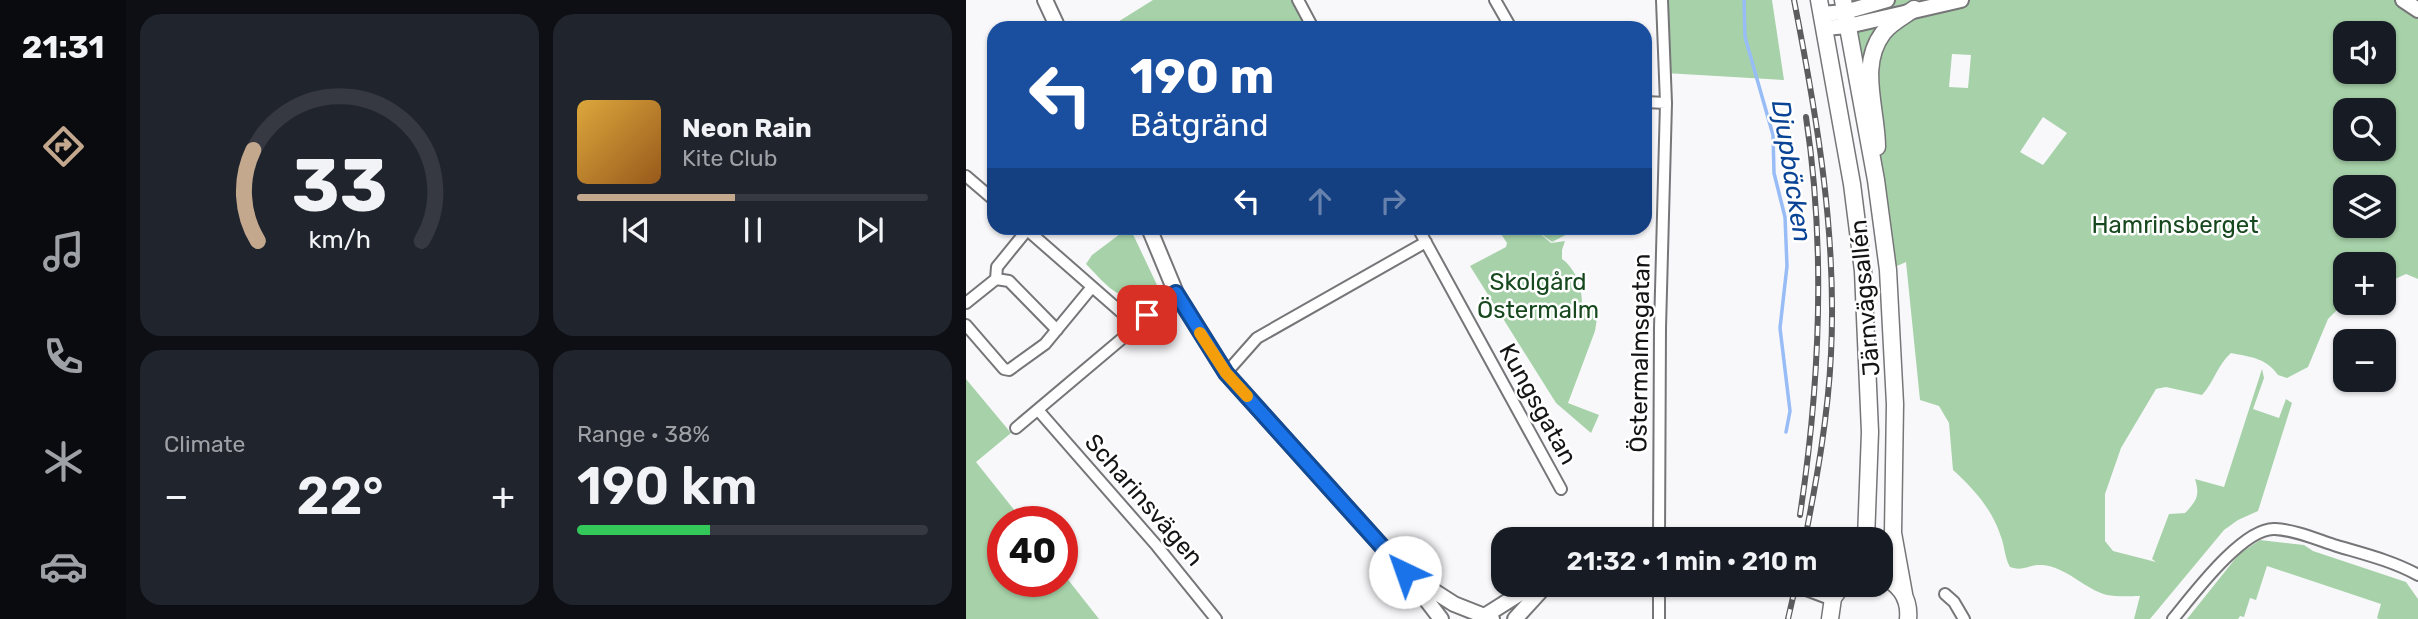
<!DOCTYPE html>
<html lang="en">
<head>
<meta charset="utf-8">
<style>
	:root { --surface:#171b24; --page:#20242c; --text:#f1f3f6; --muted:#9ea1a6; --line:#363941; --accent:#c3a88e }
	body { margin:0; font-family:Rubik,sans-serif; background:var(--page); color:var(--text); height:100vh; display:flex; flex-direction:column; font-size:26px; white-space:nowrap }
	* { box-sizing:border-box; margin:0 }
	p { font-size:23px; color:var(--muted) }
	.icon { flex:none; width:38px; height:38px; fill:none; stroke:currentColor; stroke-width:2; stroke-linecap:round; stroke-linejoin:round }
	.map { position:relative; flex:1; overflow:hidden }
	.panel { display:flex; flex-direction:column; gap:14px; padding:14px; background:#0d0f14; width:840px }
	.panel>* { flex:none }
	.guide { position:absolute; left:21px; top:21px; width:665px; height:214px; border-radius:21px; box-shadow:0 2px 5px #0004; background:#1a4fa0; color:#fff; overflow:hidden }
	.fabs { position:absolute; left:1367px; top:21px; display:grid; gap:14px }
	.fabs a { display:grid; place-items:center; width:63px; height:63px; border-radius:14px; background:var(--surface); box-shadow:0 2px 5px #0004; font-size:35px }
	.speed { position:absolute; left:21px; top:506px; display:flex; gap:14px; font-size:35px; font-weight:700; text-align:center }
	.speed>* { display:grid; place-content:center; width:91px; height:91px; border-radius:50%; background:var(--surface); box-shadow:0 2px 5px #0004; line-height:1 }
	.speed .limit { border:10px solid #d22; background:#fff; color:#111 }
	.pin { position:absolute; display:grid; place-items:center; width:60px; height:60px; color:#fff; margin:-30px; border-radius:14px; box-shadow:0 4px 10px #0006 }
	.me { position:absolute; width:77px; margin:-38px; rotate:318deg; stroke-linejoin:round; filter:drop-shadow(0 0 5px #0008) }
	.turn { display:flex; align-items:center; gap:24px; height:147px; padding:0 28px; font-size:32px }
	.turn .icon { width:91px; height:91px; stroke-width:2.5 }
	.turn b { display:block; font-size:49px; line-height:60px }
	.lanes { display:flex; align-items:center; height:66px; padding:0 28px; background:#0003; justify-content:center; gap:35px; direction:ltr }
	.lanes .off { opacity:.35 }
	.big { font-size:52px; font-weight:600; line-height:1.1 }
	.panel .widget { flex:1; display:flex; flex-direction:column; justify-content:center; gap:10px; min-width:0; padding:0 24px; border-radius:21px; background:var(--page) }
	.panel .dial { align-items:center; gap:0 }
	.dial svg { height:182px; overflow:visible; fill:none; stroke:var(--line); stroke-width:7; stroke-linecap:round; text-anchor:middle }
	.dial text { fill:var(--text); stroke:none }
	.song { display:flex; align-items:center; gap:21px }
	.cover { width:84px; height:84px; border-radius:10px; background:linear-gradient(135deg,hsl(40 70% 55%),hsl(30 70% 35%)) }
	.played { height:7px; border-radius:4px; background:linear-gradient(90deg,var(--accent) 45%,var(--line) 45%) }
	.keys { display:flex; justify-content:space-around; direction:ltr }
	.heat { display:flex; justify-content:space-between; align-items:center; font-size:38px; direction:ltr }
	.charge { height:10px; border-radius:5px; background:linear-gradient(90deg,#34c759 38%,var(--line) 0) }
	.panel .tiles { flex:1; display:grid; gap:14px; grid-template-columns:repeat(2,1fr) }
	.trip { position:absolute; left:525px; top:527px; width:402px; height:70px; border-radius:21px; background:var(--surface); box-shadow:0 2px 5px #0004; font-weight:600; line-height:70px; text-align:center }
	main { display:flex; flex:1; min-height:0 }
	.tabs { display:flex; flex-direction:column; width:126px; justify-content:space-around; align-items:center; background:#090b0e; color:var(--muted) }
	.tabs .icon { width:49px; height:49px }
	.tabs .current { color:var(--accent) }
	.tabs b { font-size:32px; color:var(--text) }
	.map>svg:first-child { display:block }
	.green { fill:#a7d2a9; fill-rule:evenodd }
	.lines { fill:none; stroke-linecap:round; stroke-linejoin:round }
	.stream { stroke:#97bcf6; stroke-width:3.5 }
	.minor-casing { stroke:#767679; stroke-width:14 }
	.tertiary-casing { stroke:#767679; stroke-width:18 }
	.secondary-casing { stroke:#767679; stroke-width:19 }
	.minor { stroke:#fff; stroke-width:10 }
	.tertiary { stroke:#fff; stroke-width:14 }
	.secondary { stroke:#fff; stroke-width:16 }
	.rail-casing { stroke:#5c5c5e; stroke-width:6 }
	.rail { stroke:#fff; stroke-width:3.5; stroke-dasharray:10; stroke-linecap:butt }
	.route-casing { stroke:#114b97; stroke-width:18 }
	.route { stroke:#1a73e8; stroke-width:12 }
	.slow { stroke:#f59e0b; stroke-width:12 }
	.labels { text-anchor:middle; stroke-width:5; stroke-linejoin:round; paint-order:stroke }
	.park-label { font-size:24px; fill:#17481e; stroke:#fff }
	.street-label { font-size:24px; fill:#141415; stroke:#fff }
	.water-label { font-size:26px; font-style:italic; fill:#094395; stroke:#fff }
</style>
</head>
<body>
<main>
<nav class="tabs">
<b>21:31</b>
<svg class="icon current" aria-label="directions" viewBox="0 0 24 24"><path d="M12 3l9 9-9 9-9-9zM9 14v-3h6M13 9l2 2-2 2"/></svg>
<svg class="icon" aria-label="music" viewBox="0 0 24 24"><path d="M9 18V5l10-2v13"/><circle cx="6" cy="18" r="3"/><circle cx="16" cy="16" r="3"/></svg>
<svg class="icon" aria-label="phone" viewBox="0 0 24 24"><path d="M5 4h4l2 5-3 2q2 4 5 5l2-3 5 2v4C11 20 4 13 5 4z"/></svg>
<svg class="icon" aria-label="climate" viewBox="0 0 24 24"><path d="M12 3v18M4 7l16 10M4 17L20 7"/></svg>
<svg class="icon" aria-label="car" viewBox="0 0 24 24"><path d="M5 17H2v-5l4-1 3-4h7l3 4 3 1v5h-3M9 17h6M6 11h13"/><circle cx="7" cy="17" r="2"/><circle cx="17" cy="17" r="2"/></svg>
</nav>
<section class="panel">
<div class="tiles">
<div class="widget dial"><svg viewBox="0 0 100 80">
<path d="M14 69A42 42 0 1 1 86 69"/>
<path d="M14 69A42 42 0 0 1 12 29" stroke="#c3a88e"/>
<text x="50" y="56" font-size="32" font-weight="700">33</text>
<text x="50" y="72" font-size="11">km/h</text>
</svg></div>
<div class="widget">
<div class="song"><i class="cover"></i><div><b>Neon Rain</b><p>Kite Club</p></div></div>
<div class="played"></div>
<div class="keys"><svg class="icon" aria-label="previous" viewBox="0 0 24 24"><path d="M18 5L8 12l10 7zM5 5v14"/></svg><svg class="icon" aria-label="pause" viewBox="0 0 24 24"><path d="M8 5v14M16 5v14"/></svg><svg class="icon" aria-label="next" viewBox="0 0 24 24"><path d="M6 5l10 7-10 7zM19 5v14"/></svg></div>
</div>
<div class="widget"><p>Climate</p>
<div class="heat"><a>−</a><b class="big">22°</b><a>+</a></div>
</div>
<div class="widget"><p>Range · 38%</p><b class="big">190 km</b><div class="charge"></div></div>
</div>
</section>
<div class="map">
<svg width="1452" height="619" viewBox="0 0 1452 619">
	<rect width="100%" height="100%" fill="#f8f8fb"/>
	<path class="green" d="M 187,0 L 332,0 L 347,28 L 142,28 Z
		M 696,0 L 806,0 L 818,80 L 699,73 Z
		M 877,0 L 1452,0 L 1452,279 L 1440,274 L 1418,284 L 1418,264 L 1379,264 L 1379,302 L 1362,319 L 1342,367 L 1321,378 L 1312,375 C 1300,358 1285,357 1265,353 C 1252,364 1248,382 1236,395 L 1200,387 L 1190,389 L 1155,448 L 1139,494 L 1139,541 L 1147,551 L 1190,562 L 1186,559 L 1203,514 L 1219,513 C 1231,501 1234,495 1229,479 L 1258,487 L 1296,369 L 1298,378 L 1287,409 L 1313,418 L 1320,399 L 1326,403 L 1292,511 L 1272,520 L 1258,530 L 1184,619 L 1168,619 L 1174,596 C 1164,596 1151,597 1141,595 C 1118,589 1101,567 1076,565 C 1063,564 1058,572 1044,567 C 1038,556 1039,546 1034,534 C 1025,508 1007,488 987,470 L 983,423 L 973,406 L 954,400 L 940,262 L 922,270 ZM 1379,33 L 1418,33 L 1418,72 L 1379,72 ZM 986,54 L 1005,55 L 1002,88 L 983,87 ZM 1379,110 L 1418,110 L 1418,149 L 1379,149 ZM 1077,117 L 1101,133 L 1077,165 L 1054,152 ZM 1379,187 L 1418,187 L 1418,226 L 1379,226 Z
		M 531,228 L 611,229 L 586,242 L 570,230 L 585,243 L 599,241 L 596,250 L 596,259 C 609,268 616,287 616,303 L 632,312 L 629,331 L 602,403 L 633,415 L 625,433 L 590,403 L 504,266 L 540,247 L 541,243 Z
		M 165,230 L 191,285 L 174,299 C 149,299 137,281 120,264 L 126,255 L 158,231 Z
		M 0,379 L 45,433 L 10,462 L 57,521 L 37,522 L 37,581 L 96,581 L 96,572 L 133,619 L 0,619 Z
		M 1294,540 L 1338,545 L 1347,551 L 1440,582 L 1452,599 L 1452,619 L 1413,619 L 1411,618 L 1415,604 L 1301,566 L 1290,600 L 1284,598 L 1278,617 L 1274,616 L 1272,619 L 1221,619 L 1273,554 Z"/>
	<g class="lines">
		<path class="stream" d="M 778,0 L 779,37 L 807,135 L 808,173 L 819,217 L 821,266 L 814,328 L 824,411 L 820,432"/>
		<defs>
			<path id="minor" d="M 332,0 L 347,28
				M 529,0 L 545,28
				M 679,102 L 700,103
				M 0,176 L 28,200
				M 59,228 L 171,326
				M 452,228 L 595,489
				M 30,279 L 43,281 L 91,330
				M 0,303 L 30,279 L 31,267 L 61,230
				M 0,325 L 38,369 L 43,370 L 79,344 L 126,287
				M 260,373 L 291,338 L 460,242
				M 72,410 L 191,546 L 250,619
				M 50,428 L 171,326 L 192,304 L 210,293
				M 693,539 L 694,328 L 700,103 L 696,0
				M 979,594 L 988,602 L 998,619
				M 693,619 L 693,584
				M 1207,619 C 1226,596 1277,527 1309,529 C 1330,530 1352,540 1371,546 C 1398,554 1427,561 1452,575"/>
			<path id="tertiary" d="M 79,0 L 92,28
				M 1437,0 L 1452,10
				M 856,14 L 879,12 L 921,0
				M 858,28 L 882,26 L 995,0
				M 183,228 L 210,293 L 260,373 L 439,572 L 475,619
				M 449,579 L 488,604 L 526,619
				M 830,584 L 867,598
				M 520,615 L 569,584
				M 549,619 L 581,584"/>
			<path id="secondary" d="M 853,0 L 886,184 L 897,271 L 904,432 L 900,539
				M 877,0 L 910,180 L 922,270 L 929,404 L 927,533 L 938,594
				M 911,147 C 911,109 892,66 917,33 C 924,23 938,16 948,9
				M 915,576 C 934,584 944,599 942,619
				M 864,619 L 867,598 L 877,584"/>
		</defs>
		<use href="#minor" class="minor-casing"/>
		<use href="#tertiary" class="tertiary-casing"/>
		<use href="#secondary" class="secondary-casing"/>
		<use href="#minor" class="minor"/>
		<use href="#tertiary" class="tertiary"/>
		<use href="#secondary" class="secondary"/>
		<defs>
			<path id="rail" d="M 828,0 C 851,117 871,234 865,354 C 862,417 851,478 839,539
				M 834,515 C 854,383 860,249 840,117
				M 822,619 L 830,584"/>
		</defs>
		<use href="#rail" class="rail-casing"/>
		<use href="#rail" class="rail"/>
	</g>
	<g class="lines">
		<defs>
			<path id="route" d="M 181,315 L 192,304 L 210,293 L 260,373 L 439,572"/>
		</defs>
		<use href="#route" class="route-casing"/>
		<use href="#route" class="route"/>
		<path class="slow" d="M 234,333 L 260,373 L 281,396"/>
	</g>
	<g class="labels">
		<g class="park-label">
			<text x="1209" y="233">Hamrinsberget</text>
			<text x="572" y="290">Skolgård<tspan x="572" dy="28">Östermalm</tspan></text>
		</g>
		<g class="street-label">
			<text transform="translate(899 298) rotate(-95)" y="8">Järnvägsallén</text>
			<text transform="translate(674 353) rotate(-89)" y="8">Östermalmsgatan</text>
			<text transform="translate(572 404) rotate(61)" y="8">Kungsgatan</text>
			<text transform="translate(178 500) rotate(49)" y="8">Scharinsvägen</text>
		</g>
		<g class="water-label">
			<text transform="translate(826 171) rotate(81)" y="9">Djupbäcken</text>
		</g>
	</g>
</svg>
<div class="fabs">
<a><svg class="icon" aria-label="sound" viewBox="0 0 24 24"><path d="M4 9h4l5-4v14l-5-4H4zM17 9q2 3 0 6"/></svg></a>
<a><svg class="icon" aria-label="search" viewBox="0 0 24 24"><circle cx="10" cy="10" r="6"/><path d="M15 15l6 6"/></svg></a>
<a><svg class="icon" aria-label="layers" viewBox="0 0 24 24"><path d="M12 4l9 5-9 5-9-5zM3 14l9 5 9-5"/></svg></a>
<a>+</a>
<a>−</a>
</div>
<div class="speed"><div class="limit">40</div></div>
<div class="pin" style="left:181px;top:315px;background:#d93025"><svg class="icon" aria-label="arrive" viewBox="0 0 24 24"><path d="M6 21V4h12l-3 4 3 4H6"/></svg></div>
<svg class="me" style="left:439px;top:572px" viewBox="-20 -20 40 40"><circle r="19" fill="#fff"/><path d="M0-13L10 11 0 6-10 11z" fill="#1a73e8"/></svg>
<div class="trip">21:32 · 1 min · 210 m</div>
<div class="guide">
<div class="turn"><svg class="icon" aria-label="left" viewBox="0 0 24 24"><path d="M17 20v-9H6M10 6l-5 5 5 5"/></svg><div><b>190 m</b>Båtgränd</div></div>
<div class="lanes"><svg class="icon" aria-label="left" viewBox="0 0 24 24"><path d="M17 20v-9H6M10 6l-5 5 5 5"/></svg><svg class="icon off" aria-label="ahead" viewBox="0 0 24 24"><path d="M12 20V5M6 11l6-6 6 6"/></svg><svg class="icon off" aria-label="right" viewBox="0 0 24 24"><path d="M7 20v-9h11M14 6l5 5-5 5"/></svg></div>
</div>
</div>
</main>
</body>
</html>
